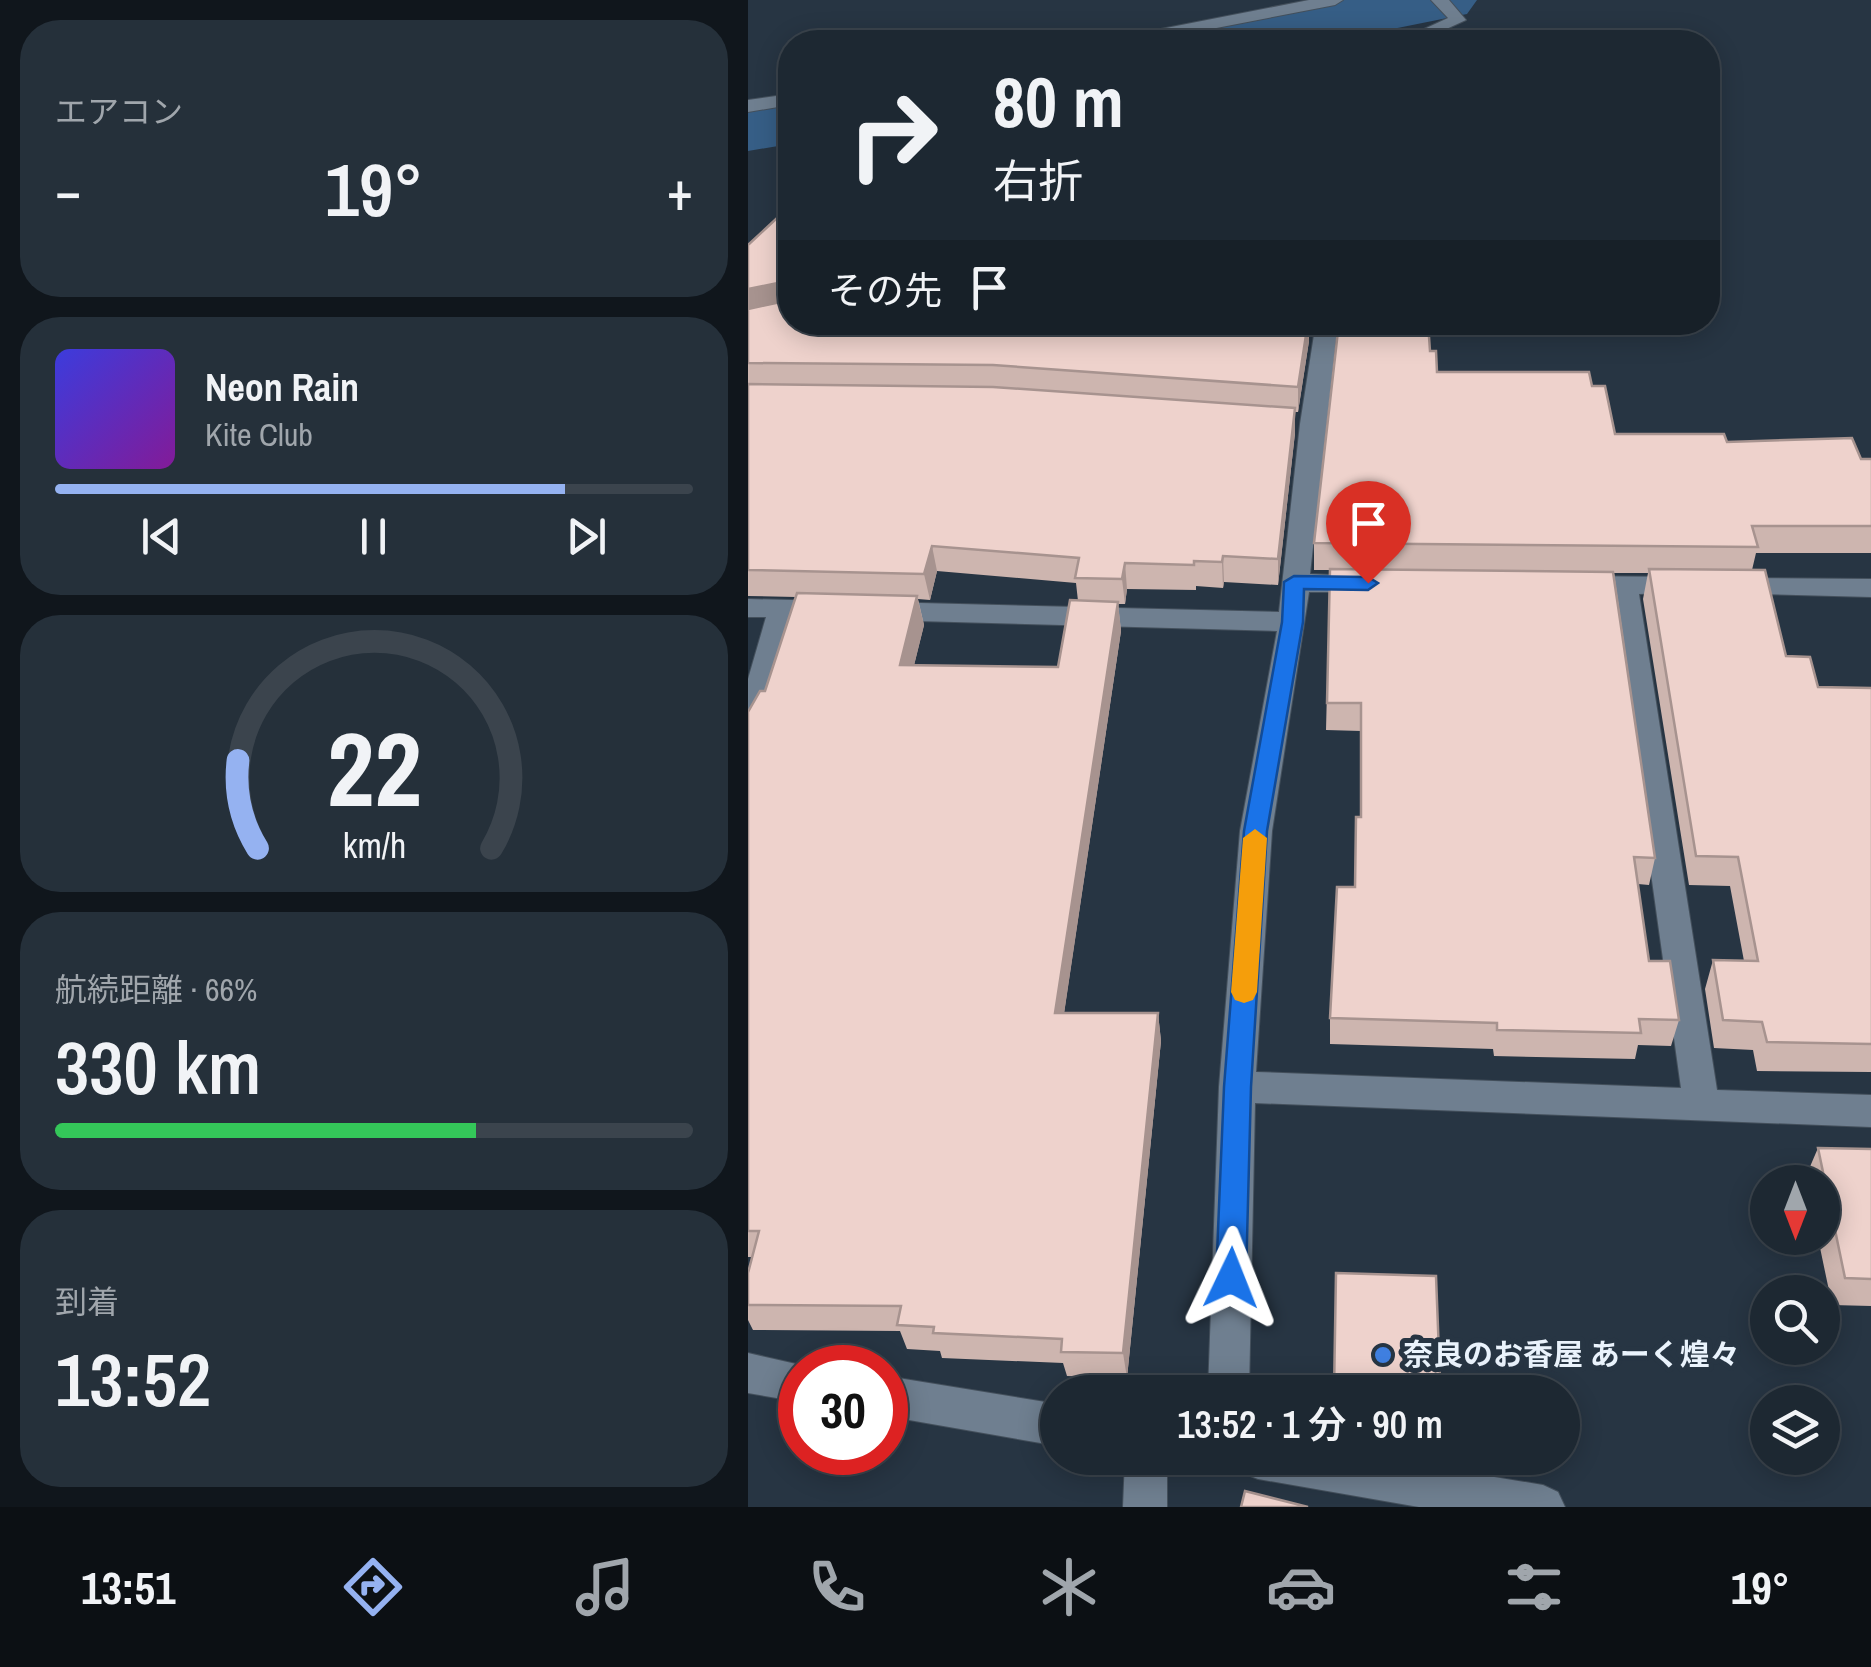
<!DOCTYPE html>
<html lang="ja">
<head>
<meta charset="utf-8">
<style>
	:root { --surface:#1d2832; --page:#25303a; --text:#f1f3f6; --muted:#a0a6ac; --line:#3b444d; --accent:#95b2f1 }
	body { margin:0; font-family:"Archivo Narrow","Noto Sans JP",sans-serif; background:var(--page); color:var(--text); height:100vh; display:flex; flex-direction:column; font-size:38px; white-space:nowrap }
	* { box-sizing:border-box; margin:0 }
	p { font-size:32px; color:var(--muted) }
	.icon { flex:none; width:55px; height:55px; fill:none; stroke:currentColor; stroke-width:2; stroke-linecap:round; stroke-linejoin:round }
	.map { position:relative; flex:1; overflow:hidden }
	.details { display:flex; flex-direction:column; gap:20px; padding:20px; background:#10161c; width:748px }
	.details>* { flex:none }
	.hud { position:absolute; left:30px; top:30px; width:942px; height:305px; border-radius:40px; box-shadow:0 5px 25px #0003,0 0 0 2px var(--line); background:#1d2832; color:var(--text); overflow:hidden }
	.needle { width:65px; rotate:180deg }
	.buttons { position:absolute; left:1002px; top:1165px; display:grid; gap:20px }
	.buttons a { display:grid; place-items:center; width:90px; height:90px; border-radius:50%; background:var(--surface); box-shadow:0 5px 25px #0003,0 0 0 2px var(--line); font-size:50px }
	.speed { position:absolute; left:30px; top:1345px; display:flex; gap:20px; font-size:50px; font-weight:700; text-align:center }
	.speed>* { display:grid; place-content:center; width:130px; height:130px; border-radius:50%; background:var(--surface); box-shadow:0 5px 25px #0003,0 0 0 2px var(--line); line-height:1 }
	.speed .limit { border:15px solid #d22; background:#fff; color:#111 }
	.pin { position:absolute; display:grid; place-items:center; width:85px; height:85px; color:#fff; margin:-102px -42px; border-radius:50% 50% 50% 0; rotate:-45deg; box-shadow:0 0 10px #0007 }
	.pin .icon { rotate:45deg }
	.me { position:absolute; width:110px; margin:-55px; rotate:2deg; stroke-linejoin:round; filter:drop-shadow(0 0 8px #0008) }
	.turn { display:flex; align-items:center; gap:35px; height:210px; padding:0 50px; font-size:45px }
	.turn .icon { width:130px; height:130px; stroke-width:2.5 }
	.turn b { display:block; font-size:70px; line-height:85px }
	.then { display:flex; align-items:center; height:95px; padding:0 50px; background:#0003; gap:20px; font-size:38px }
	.big { font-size:75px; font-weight:600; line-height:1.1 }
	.details .card { flex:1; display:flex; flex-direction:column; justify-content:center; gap:15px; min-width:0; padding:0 35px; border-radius:40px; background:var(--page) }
	.details .dial { align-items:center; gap:0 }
	.dial svg { height:260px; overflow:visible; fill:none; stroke:var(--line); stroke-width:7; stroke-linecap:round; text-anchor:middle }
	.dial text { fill:var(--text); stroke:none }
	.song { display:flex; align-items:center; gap:30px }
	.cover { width:120px; height:120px; border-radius:15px; background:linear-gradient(135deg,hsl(240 70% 55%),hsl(290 70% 35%)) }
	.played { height:10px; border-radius:5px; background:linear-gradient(90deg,var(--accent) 80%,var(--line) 80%) }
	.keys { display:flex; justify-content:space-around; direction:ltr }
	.heat { display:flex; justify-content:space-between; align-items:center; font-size:55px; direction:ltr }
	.charge { height:15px; border-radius:8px; background:linear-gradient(90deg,#34c759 66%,var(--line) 0) }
	.trip { position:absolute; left:292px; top:1375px; width:540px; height:100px; border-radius:50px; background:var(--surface); box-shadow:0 5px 25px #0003,0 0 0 2px var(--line); font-weight:600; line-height:100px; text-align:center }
	.tabs { display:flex; height:160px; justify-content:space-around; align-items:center; background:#0c1014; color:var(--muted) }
	.tabs .icon { width:70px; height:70px }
	.tabs .current { color:var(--accent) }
	.tabs b { font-size:45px; color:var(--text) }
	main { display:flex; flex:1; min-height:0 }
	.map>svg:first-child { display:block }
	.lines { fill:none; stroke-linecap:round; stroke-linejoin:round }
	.river { fill:#365e86; fill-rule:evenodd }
	.street-casing { stroke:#44505c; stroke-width:2 }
	.secondary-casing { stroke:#44505c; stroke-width:2 }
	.street { fill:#6f7f90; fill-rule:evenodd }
	.secondary { fill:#6f7f90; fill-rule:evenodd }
	.wall { fill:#cdb5af; fill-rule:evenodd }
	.shaded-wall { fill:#a7938f }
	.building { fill:#eed2cc; stroke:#a7938f; stroke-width:2.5 }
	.route { fill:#1a73e8; stroke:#114b97; stroke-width:2.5 }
	.slow { fill:#f59e0b }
	.shop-dot { fill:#3f7fe0; stroke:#273543; stroke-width:4 }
	.labels { text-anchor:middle; stroke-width:10; stroke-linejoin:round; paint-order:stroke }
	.near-poi-label { font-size:30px; font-weight:bold; fill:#eaf3fc; stroke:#273543; text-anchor:start }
</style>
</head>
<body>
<main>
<section class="details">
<div class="card"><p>エアコン</p>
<div class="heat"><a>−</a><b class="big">19°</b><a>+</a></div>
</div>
<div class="card">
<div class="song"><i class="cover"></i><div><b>Neon Rain</b><p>Kite Club</p></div></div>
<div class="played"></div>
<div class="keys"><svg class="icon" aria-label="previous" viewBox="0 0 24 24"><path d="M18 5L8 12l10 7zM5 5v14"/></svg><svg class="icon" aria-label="pause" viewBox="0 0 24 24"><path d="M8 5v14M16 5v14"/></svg><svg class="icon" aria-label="next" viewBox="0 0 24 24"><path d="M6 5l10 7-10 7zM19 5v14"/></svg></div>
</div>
<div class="card dial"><svg viewBox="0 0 100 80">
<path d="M14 69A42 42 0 1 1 86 69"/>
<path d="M14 69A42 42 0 0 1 8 42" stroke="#95b2f1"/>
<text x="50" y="56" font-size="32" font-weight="700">22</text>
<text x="50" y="72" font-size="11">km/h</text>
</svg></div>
<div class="card"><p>航続距離 · 66%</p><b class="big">330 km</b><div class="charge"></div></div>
<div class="card"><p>到着</p><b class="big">13:52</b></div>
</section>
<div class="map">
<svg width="1124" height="1507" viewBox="0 0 1124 1507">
	<rect width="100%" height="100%" fill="#273543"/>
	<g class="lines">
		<path class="river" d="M 589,0 L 729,0 L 719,14 L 580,42 L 440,42 L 451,27 Z
			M 42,100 L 42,144 L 0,151 L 0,105 Z"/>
		<defs>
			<path id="street" d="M 561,0 L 595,0 L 587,5 L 396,42 L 363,42 L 372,37 Z
				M 683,0 L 701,0 L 718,20 L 670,42 L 648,42 L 700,18 Z
				M 42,94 L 42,105 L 0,112 L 0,100 Z
				M 568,322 L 590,322 L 562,574 L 631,577 L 635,583 L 631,589 L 621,592 L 561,592 L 524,831 L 508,1072 L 933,1088 L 864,594 L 817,591 L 813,585 L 817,579 L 827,576 L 936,577 L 946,580 L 950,586 L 946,592 L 891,594 L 969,1090 L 1124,1095 L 1124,1127 L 507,1103 L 501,1392 L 460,1392 L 471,1087 L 492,831 L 529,631 L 133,620 L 123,617 L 119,611 L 123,605 L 133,602 L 531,612 L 552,424 Z
				M 982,578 L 1124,579 L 1124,597 L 972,593 L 968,587 L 972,581 Z
				M 0,599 L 82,601 L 92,604 L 96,610 L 92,616 L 46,618 L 15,730 L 10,737 L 0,740 L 0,679 L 18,617 L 0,617 Z
				M 377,1458 L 419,1458 L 419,1507 L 375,1507 Z"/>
			<path id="secondary" d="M 0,1353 L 66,1368 L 52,1368 L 52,1402 L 0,1393 Z
				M 138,1376 L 310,1404 L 310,1446 L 138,1416 Z
				M 489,1458 L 631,1458 L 795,1485 L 810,1492 L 817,1507 L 671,1507 L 510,1479 L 495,1473 Z"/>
		</defs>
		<use href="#street" class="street-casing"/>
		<use href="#secondary" class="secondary-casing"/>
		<use href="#street" class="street"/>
		<use href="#secondary" class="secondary"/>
	</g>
	<path class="wall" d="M 42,219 L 42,322 L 561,322 L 561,341 L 550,412 L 547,412 L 547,433 L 530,585 L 476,582 L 475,588 L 448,586 L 448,590 L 379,589 L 377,604 L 370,604 L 373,631 L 316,1013 L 410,1013 L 413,1041 L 379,1378 L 319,1376 L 315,1363 L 194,1358 L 192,1351 L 159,1349 L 152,1331 L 5,1330 L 0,1320 L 0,1274 L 4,1257 L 0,1257 L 0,712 L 17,691 L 48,597 L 0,596 L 0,245 ZM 189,571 L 328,583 L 330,601 L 310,667 L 166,665 L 176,625 L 170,599 L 182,600 Z
		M 682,351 L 689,372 L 844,386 L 867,434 L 1124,459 L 1124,553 L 1008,553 L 1004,570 L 1038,656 L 1070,687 L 1124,688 L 1124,1072 L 1009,1071 L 1005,1050 L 966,1048 L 957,989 L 965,960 L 996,961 L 982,886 L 941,885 L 895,599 L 900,573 L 866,573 L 907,858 L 901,885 L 890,884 L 901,961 L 931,1020 L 923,1046 L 890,1045 L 887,1059 L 746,1056 L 745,1049 L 582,1044 L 582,1018 L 607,887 L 612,817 L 613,731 L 578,730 L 582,570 L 566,570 L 566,543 Z
		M 1070,1148 L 1124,1149 L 1124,1306 L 1084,1305 L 1070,1238 L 1075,1238 L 1075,1182 L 1059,1182 L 1058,1176 Z
		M 692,1380 L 690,1392 L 586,1392 Z"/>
	<path class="shaded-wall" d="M 35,282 L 41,306 L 0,314 L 0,289 Z
		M 560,322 L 561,341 L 550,412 L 550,387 Z
		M 547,408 L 547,433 L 530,585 L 530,559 Z
		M 184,546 L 189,571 L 182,600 L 176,574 Z
		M 475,556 L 476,582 L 475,588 L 474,562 Z
		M 377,563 L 379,589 L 377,604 L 374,579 Z
		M 169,596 L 176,625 L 159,694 L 152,665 Z
		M 370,602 L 373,631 L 312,1041 L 307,1013 Z
		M 410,1013 L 413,1041 L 379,1378 L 375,1353 Z"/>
	<path class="building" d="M 29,218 L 42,219 L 42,294 L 35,282 L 0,289 L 0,245 Z
		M 42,300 L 42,322 L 560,322 L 550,387 L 245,365 L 0,363 L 0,309 Z
		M 591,322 L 680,322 L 682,351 L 688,351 L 689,372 L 841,372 L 844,386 L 857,386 L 867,434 L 976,434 L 979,442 L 1104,438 L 1113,459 L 1124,459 L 1124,526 L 1004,526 L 1010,547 L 566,543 Z
		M 0,384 L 245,387 L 547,408 L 530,559 L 475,556 L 474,562 L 446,561 L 446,565 L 377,563 L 374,579 L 327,578 L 331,558 L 184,546 L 176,574 L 0,570 Z
		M 582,569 L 865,572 L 907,858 L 886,857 L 901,961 L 922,961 L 931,1020 L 891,1019 L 893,1033 L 749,1030 L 749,1023 L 582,1018 L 589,887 L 607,887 L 608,817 L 613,817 L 613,703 L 579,703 Z
		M 901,569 L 1017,570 L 1038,656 L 1062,657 L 1070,687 L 1124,688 L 1124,1044 L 1019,1042 L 1014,1022 L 975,1020 L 965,960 L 1010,961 L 990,857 L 948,856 Z
		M 49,593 L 169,596 L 152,665 L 310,667 L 322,600 L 370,602 L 307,1013 L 410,1013 L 375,1353 L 313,1352 L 314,1339 L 185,1333 L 186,1327 L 149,1325 L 153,1306 L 0,1305 L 0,1273 L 11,1231 L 0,1231 L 0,712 L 12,691 L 17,691 Z
		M 1070,1148 L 1124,1149 L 1124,1279 L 1097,1278 Z
		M 588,1273 L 688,1276 L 692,1380 L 687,1380 L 687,1392 L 586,1392 Z
		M 497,1491 L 560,1507 L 493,1507 Z"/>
	<path class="route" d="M 546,576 L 620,577 L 630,583 L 620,590 L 556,589 L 555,622 L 519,831 L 503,1087 L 498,1278 L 494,1288 L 483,1292 L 473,1288 L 468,1278 L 476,1087 L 496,831 L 534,622 L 536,582 Z"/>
	<path class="slow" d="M 507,829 L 519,838 L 509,992 L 505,1000 L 496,1003 L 487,1000 L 483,992 L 495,838 Z"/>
	<circle class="shop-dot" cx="635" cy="1355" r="10"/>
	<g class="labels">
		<g class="near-poi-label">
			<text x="655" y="1365">奈良のお香屋 あーく煌々</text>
		</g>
	</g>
</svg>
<div class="buttons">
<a><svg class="needle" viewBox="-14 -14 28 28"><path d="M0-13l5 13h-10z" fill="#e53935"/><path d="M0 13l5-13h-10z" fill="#a0a6ac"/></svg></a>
<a><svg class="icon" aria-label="search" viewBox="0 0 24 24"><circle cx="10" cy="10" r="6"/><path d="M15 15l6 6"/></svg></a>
<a><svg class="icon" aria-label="layers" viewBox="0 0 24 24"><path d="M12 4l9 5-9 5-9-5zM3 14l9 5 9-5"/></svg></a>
</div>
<div class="speed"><div class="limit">30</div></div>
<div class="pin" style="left:620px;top:583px;background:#d93025"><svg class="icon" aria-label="arrive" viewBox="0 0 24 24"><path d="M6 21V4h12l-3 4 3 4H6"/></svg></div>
<svg class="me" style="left:483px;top:1278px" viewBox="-20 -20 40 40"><path d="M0-17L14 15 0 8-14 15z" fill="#1a73e8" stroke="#fff" stroke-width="4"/></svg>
<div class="trip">13:52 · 1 分 · 90 m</div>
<div class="hud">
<div class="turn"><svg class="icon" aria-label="right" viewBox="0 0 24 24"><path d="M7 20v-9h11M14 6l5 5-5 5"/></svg><div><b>80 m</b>右折</div></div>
<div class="then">その先<svg class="icon" aria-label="arrive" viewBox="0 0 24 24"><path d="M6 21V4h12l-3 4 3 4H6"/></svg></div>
</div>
</div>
</main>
<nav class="tabs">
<b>13:51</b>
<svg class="icon current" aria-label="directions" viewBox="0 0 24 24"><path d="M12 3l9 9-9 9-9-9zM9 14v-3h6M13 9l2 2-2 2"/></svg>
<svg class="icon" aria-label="music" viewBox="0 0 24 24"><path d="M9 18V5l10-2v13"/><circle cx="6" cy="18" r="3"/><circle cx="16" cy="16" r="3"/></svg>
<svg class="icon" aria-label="phone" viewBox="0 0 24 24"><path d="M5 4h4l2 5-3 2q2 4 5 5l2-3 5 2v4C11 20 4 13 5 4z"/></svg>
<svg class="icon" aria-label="climate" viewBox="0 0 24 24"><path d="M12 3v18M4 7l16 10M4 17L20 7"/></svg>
<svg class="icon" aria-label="car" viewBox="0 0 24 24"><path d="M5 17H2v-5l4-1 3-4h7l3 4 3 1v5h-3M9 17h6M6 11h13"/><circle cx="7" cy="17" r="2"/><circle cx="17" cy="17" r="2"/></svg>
<svg class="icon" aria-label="filters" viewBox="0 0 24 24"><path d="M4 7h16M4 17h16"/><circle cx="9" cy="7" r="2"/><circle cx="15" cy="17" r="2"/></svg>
<b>19°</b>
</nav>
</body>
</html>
